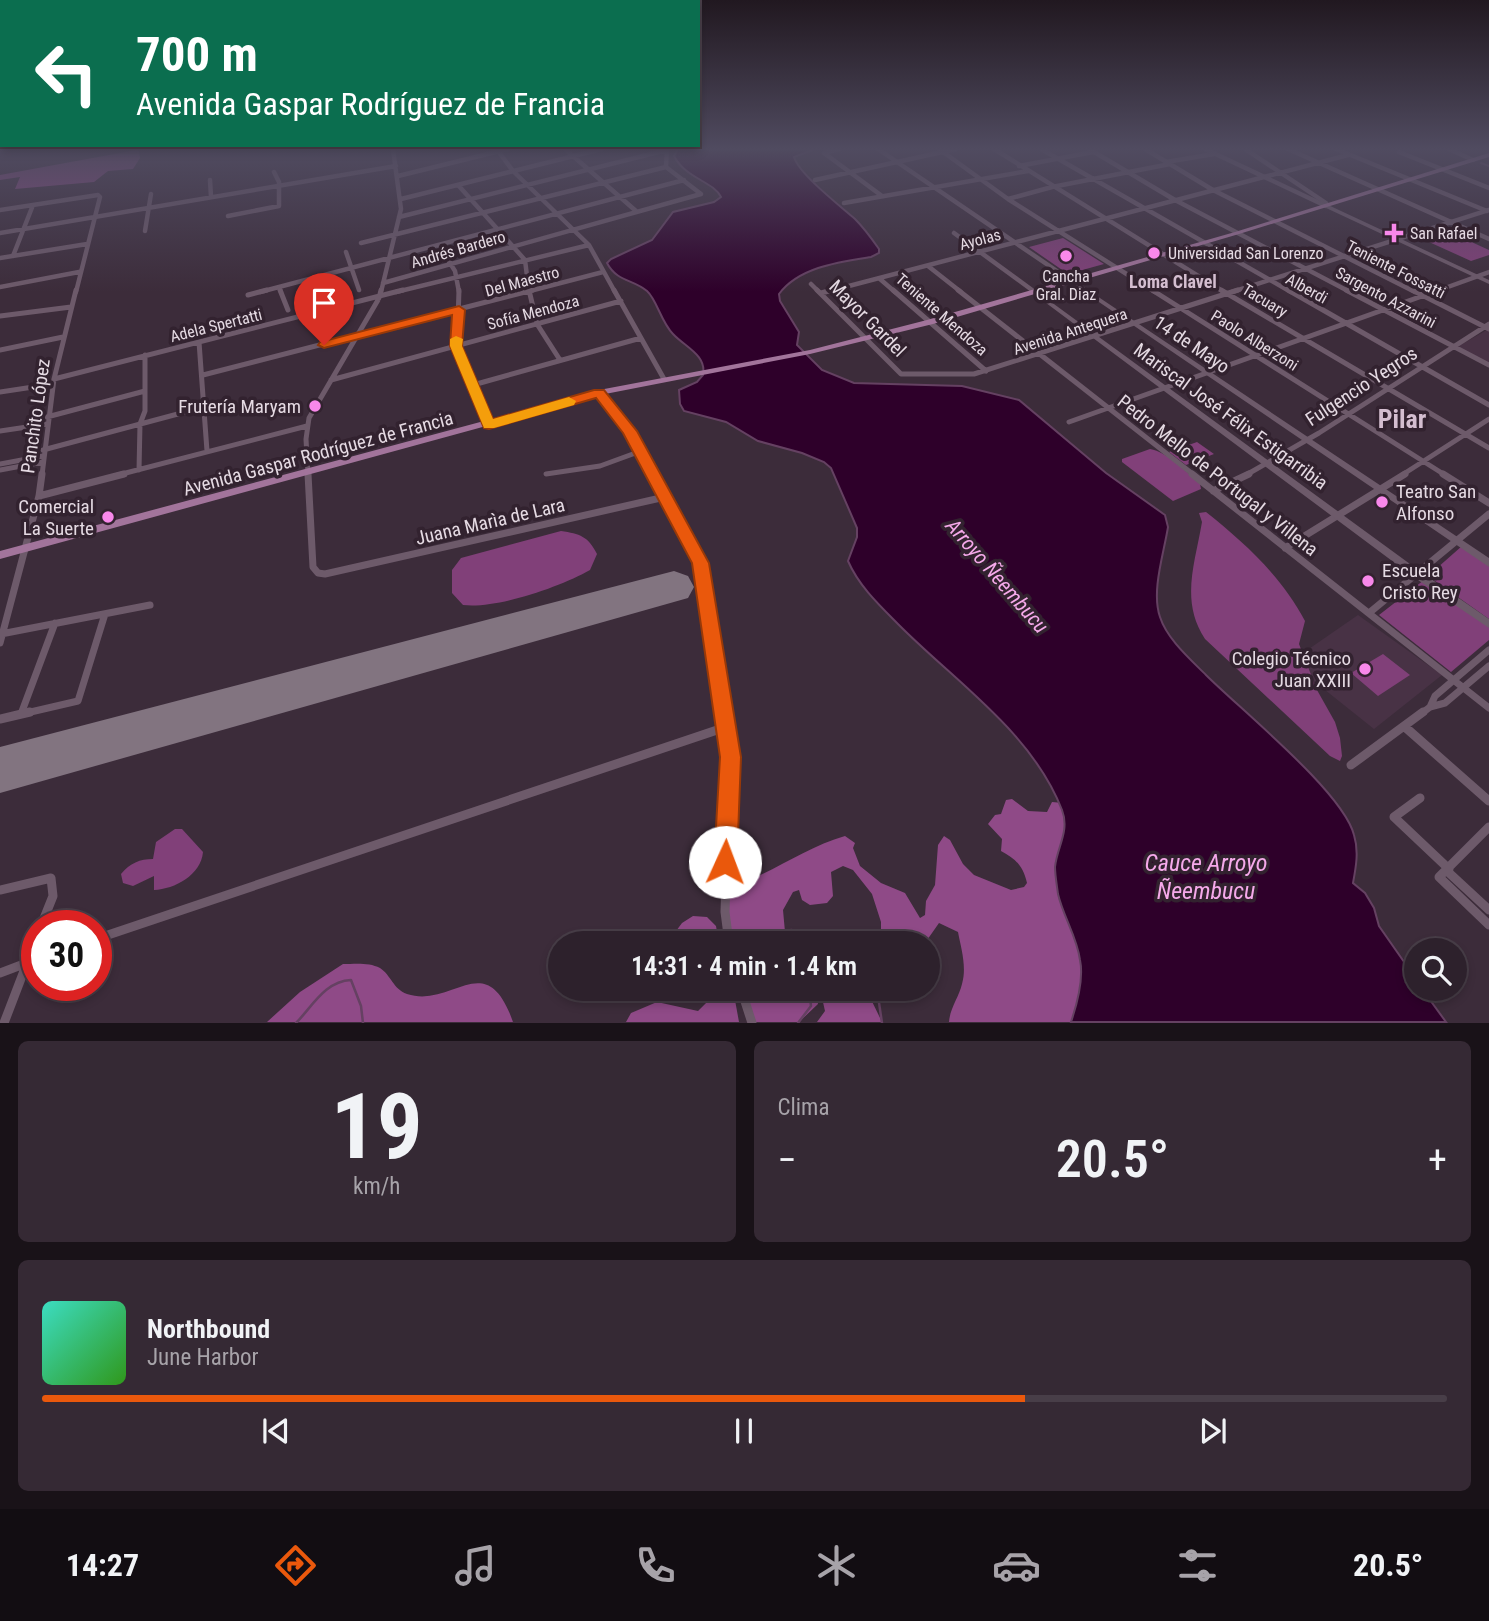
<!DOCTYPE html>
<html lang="es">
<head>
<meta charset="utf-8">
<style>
	:root { --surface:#2d212c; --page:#352934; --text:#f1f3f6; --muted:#a7a3a9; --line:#483e48; --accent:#ea580c }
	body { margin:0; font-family:"Roboto Condensed",sans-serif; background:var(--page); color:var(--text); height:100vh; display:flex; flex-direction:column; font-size:26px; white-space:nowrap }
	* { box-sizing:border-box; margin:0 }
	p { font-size:23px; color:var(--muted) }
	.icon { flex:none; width:38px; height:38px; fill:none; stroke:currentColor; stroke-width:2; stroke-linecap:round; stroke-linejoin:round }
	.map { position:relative; height:1023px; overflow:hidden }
	.side { display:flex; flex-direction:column; gap:18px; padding:18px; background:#191218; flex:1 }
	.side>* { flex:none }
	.banner { position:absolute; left:0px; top:0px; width:700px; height:147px; box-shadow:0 4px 10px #0003,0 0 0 2px var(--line); background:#0b6e4f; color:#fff; overflow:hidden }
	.tools { position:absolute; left:1404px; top:938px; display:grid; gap:14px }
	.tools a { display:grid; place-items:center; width:63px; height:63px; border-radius:50%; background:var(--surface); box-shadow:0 4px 10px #0003,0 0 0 2px var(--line); font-size:35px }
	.speed { position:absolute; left:21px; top:910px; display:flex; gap:14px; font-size:35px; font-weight:700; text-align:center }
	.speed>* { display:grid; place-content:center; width:91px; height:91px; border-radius:50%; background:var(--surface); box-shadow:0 4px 10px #0003,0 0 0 2px var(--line); line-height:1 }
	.speed .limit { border:10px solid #d22; background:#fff; color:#111 }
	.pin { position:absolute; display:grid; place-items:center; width:60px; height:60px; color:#fff; margin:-72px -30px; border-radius:50% 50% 50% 0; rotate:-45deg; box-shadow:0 0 7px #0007 }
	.pin .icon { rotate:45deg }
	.me { position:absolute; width:77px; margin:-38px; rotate:2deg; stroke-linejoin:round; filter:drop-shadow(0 0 5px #0008) }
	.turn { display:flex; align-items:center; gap:24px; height:147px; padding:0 21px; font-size:32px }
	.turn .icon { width:91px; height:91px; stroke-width:2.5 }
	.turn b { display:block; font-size:49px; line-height:60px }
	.big { font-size:52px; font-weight:600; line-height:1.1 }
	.side .tile { flex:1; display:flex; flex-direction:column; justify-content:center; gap:10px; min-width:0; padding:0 24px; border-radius:10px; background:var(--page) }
	.side .dial { align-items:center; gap:0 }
	.dial b { font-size:91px; line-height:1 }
	.song { display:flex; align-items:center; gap:21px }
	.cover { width:84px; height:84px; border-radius:10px; background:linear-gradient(135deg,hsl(170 70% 55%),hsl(110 70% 35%)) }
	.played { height:7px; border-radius:4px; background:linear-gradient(90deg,var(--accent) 70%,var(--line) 70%) }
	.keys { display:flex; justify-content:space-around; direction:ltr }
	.heat { display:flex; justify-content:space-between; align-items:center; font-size:38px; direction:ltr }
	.side .tiles { flex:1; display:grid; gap:18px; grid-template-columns:1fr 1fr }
	.tile:last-child { grid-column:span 2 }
	.trip { position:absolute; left:548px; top:931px; width:392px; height:70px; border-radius:35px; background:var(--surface); box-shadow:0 4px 10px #0003,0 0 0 2px var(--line); font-weight:600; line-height:70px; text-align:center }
	.menu { display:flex; height:112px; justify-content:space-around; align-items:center; background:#120d12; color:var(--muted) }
	.menu .icon { width:49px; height:49px }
	.menu .selected { color:var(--accent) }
	.menu b { font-size:32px; color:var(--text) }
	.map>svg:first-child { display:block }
	.built { fill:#483245 }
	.green { fill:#814079 }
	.forest { fill:#8f4a87 }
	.water { fill:#2e002a; stroke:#654162; stroke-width:2 }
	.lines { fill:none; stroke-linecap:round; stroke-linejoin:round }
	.stream-far1 { stroke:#654162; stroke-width:2 }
	.stream { stroke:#654162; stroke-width:2.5 }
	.runway { fill:#827480; fill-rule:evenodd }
	.minor-far3 { stroke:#6d5a6a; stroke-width:4.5 }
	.minor-far2 { stroke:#6d5a6a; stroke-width:5 }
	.minor-far1 { stroke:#6d5a6a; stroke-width:7 }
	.minor { stroke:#6d5a6a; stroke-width:9 }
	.tertiary { stroke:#6d5a6a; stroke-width:4.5 }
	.secondary { fill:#6d5a6a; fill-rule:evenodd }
	.primary { fill:#a2749b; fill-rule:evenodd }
	.route { fill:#ea580c; stroke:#983908; stroke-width:2 }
	.slow { fill:#f59e0b }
	.poi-dot { fill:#f888ea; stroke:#32222f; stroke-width:2.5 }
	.labels { text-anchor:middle; stroke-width:7; stroke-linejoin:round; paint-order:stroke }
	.far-poi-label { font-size:16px; fill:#e5dae3; stroke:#32222f; text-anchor:start }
	.far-street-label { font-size:16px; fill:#e5dae3; stroke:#32222f }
	.far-neighbourhood-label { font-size:18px; font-weight:bold; fill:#d4bed0; stroke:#32222f }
	.street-label { font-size:19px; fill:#e5dae3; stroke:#32222f }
	.poi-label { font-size:19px; fill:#e5dae3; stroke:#32222f; text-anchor:end }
	.water-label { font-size:21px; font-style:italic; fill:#f5a9ea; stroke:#32222f }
	.near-water-label { font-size:24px; font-style:italic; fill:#f5a9ea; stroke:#32222f }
	.district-label { font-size:26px; font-weight:bold; fill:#d4bed0; stroke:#32222f }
</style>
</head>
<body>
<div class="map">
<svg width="1489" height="1023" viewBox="0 0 1489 1023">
	<rect width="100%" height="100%" fill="#3c2c3a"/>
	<path class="built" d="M 1487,330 L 1489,331 L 1489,363 L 1457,347 Z
		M 1358,615 L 1442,675 L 1374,729 L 1290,662 Z"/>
	<path class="green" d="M 1443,229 L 1489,250 L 1489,255 L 1471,261 L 1418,237 Z
		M 1063,238 L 1104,264 L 1068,274 L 1029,247 Z
		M 1197,442 L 1214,454 L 1186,465 L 1169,452 Z
		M 1150,449 C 1167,452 1187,472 1200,484 L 1201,489 L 1173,501 L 1122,462 L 1122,459 Z
		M 1206,512 C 1245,543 1282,577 1305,621 L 1299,644 L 1317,690 L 1335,722 L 1340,738 L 1342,756 L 1340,761 L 1330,756 L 1205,639 C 1180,601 1195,564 1202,522 L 1199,513 Z
		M 561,531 C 580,534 588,536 597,554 L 590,570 C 560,587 497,609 463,605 L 452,593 L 452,570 L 461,558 Z
		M 1462,546 L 1489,564 L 1489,619 L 1428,576 Z
		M 1424,580 L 1489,626 L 1489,640 L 1451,672 L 1379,615 Z
		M 1383,654 L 1410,675 L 1378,696 L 1351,673 Z
		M 175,829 L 182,829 L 203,852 C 201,875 175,889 154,890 L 154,876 L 133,886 L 123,883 L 121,874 C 130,863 140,859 153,859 L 156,842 Z"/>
	<path class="forest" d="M 136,150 L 139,151 L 140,158 L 133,169 L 108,171 L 94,182 L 15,189 L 20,177 L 0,180 L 0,175 Z
		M 1012,799 L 1028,811 L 1047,812 L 1052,802 L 1063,803 L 1080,933 L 1086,1022 L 949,1022 C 950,1008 959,997 962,984 C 967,967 961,948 958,932 L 939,923 L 925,943 L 881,943 L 881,922 L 872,894 L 853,870 L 843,866 L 831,872 L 833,896 L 827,903 L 810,905 L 802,900 L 799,890 L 793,892 L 783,910 L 786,943 L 729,943 L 721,890 C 765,879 802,848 845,836 L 855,843 L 853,848 L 860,866 L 881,883 L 905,893 L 920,918 L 925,915 L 926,901 L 935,885 L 938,845 L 944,836 L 950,840 L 963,864 L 974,875 L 1011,890 L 1024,887 L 1027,883 C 1023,866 1016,859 1001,851 L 1002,839 L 988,824 L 995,815 L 1001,814 L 1006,800 Z
		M 693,916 L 707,917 L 716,926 L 719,943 L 676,943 L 673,935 L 682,923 Z
		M 343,964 C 354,964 369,962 380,968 C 391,975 393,989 407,994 C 453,1009 486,945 513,1022 L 267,1022 L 300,992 Z
		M 701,989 L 733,989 L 739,1022 L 626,1022 L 631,1013 L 657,1002 L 698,1011 L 710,999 Z
		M 742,989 L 816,989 L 818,1004 L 799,1022 L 754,1022 Z
		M 820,989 L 866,989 L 882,1022 L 817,1022 L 825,1011 Z"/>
	<path class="water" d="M 678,149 L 815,149 L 794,157 C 799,174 839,205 855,219 C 864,228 872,239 879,249 L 879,253 L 871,257 C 839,262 799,267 779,294 L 780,301 L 799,332 L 797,345 L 822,370 L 854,383 L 962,386 L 1019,400 L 1106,473 L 1165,515 L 1168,527 C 1164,553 1151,591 1160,617 C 1167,639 1190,659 1206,675 C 1241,710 1343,792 1354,835 C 1359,851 1356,867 1353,883 L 1365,893 L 1374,908 L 1379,926 L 1416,979 L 1416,989 L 1422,989 L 1446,1022 L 1071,1022 C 1077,1004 1084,979 1080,960 C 1077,937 1063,916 1058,894 C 1057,886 1055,875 1055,867 C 1057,847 1070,831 1062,810 C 1031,730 951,679 894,620 C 876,602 858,584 848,561 L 857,537 L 857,528 L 831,468 L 824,462 L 802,453 L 758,441 L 726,422 L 684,411 L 680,404 L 679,390 L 697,382 L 703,375 C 707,355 685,347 673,334 C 661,322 657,300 647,291 C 633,279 617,282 607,263 L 611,259 L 652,240 L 673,212 L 714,202 L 721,197 C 713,181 686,179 674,156 Z"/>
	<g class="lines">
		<path class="stream-far1" d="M 1481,163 L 1489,166"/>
		<path class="stream" d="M 787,943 L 791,930 L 798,931 L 808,943
			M 848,943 L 858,935 L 866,943
			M 877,989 L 882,1023
			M 296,1023 C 312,1007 325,981 351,980 L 361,1006 L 363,1023
			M 798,1023 L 811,1006 L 809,989"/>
		<path class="runway" d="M 674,571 L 688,576 L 694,587 L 688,598 L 0,793 L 0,747 Z"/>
		<path class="minor-far3" d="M 565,149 L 636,211
			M 878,149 L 1070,280
			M 939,149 L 1008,199 L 1155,292
			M 994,149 L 1224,292
			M 1041,149 L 1291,292
			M 1089,149 L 1175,200 L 1350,292
			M 1145,149 L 1213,190 L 1415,292
			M 1245,149 L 1326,203
			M 1288,149 L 1489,239
			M 1336,149 L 1487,211
			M 1449,149 L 1473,160
			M 498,151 L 513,171 L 589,245 L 615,292
			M 1399,152 L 1489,188
			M 824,153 L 882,196
			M 824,153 L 839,149
			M 1166,162 L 1214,154
			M 1019,166 L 1093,152
			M 398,176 L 508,149
			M 210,180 L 211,197
			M 815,180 L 956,149
			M 458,185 L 525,260 L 529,292
			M 401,199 L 602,149
			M 1008,199 L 1052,187 L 1170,164
			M 844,203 L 1028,171
			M 0,210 L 98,195 L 100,197 L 76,292
			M 228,216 L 279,206 L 279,182 L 274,172
			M 399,217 L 667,150
			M 145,231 L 151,194
			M 0,233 L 396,166
			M 954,233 L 1032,290
			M 361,243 L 666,167
			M 439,246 L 455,271 L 459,292
			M 346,252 L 359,290
			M 13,256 L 33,205
			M 0,258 L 87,244
			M 928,266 L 961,292
			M 880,279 L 895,292
			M 383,283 L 701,194 L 666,167 L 667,149
			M 811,284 L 819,292
			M 0,287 L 79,272
			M 279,287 L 281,292
			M 260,292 L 684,180
			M 381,292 L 401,209 L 393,149
			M 396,292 L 589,245
			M 526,292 L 603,272
			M 826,292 L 1348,155
			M 1232,292 L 1489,210
			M 1434,292 L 1489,272"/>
		<path class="minor-far2" d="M 280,290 L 288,310
			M 459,290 L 457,350 L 489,424
			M 529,290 L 537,324 L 560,360
			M 614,290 L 664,379
			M 817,290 L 901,374 L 974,374 L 1238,290
			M 893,290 L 986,371
			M 958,290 L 1194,475
			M 1152,290 L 1445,475
			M 1221,290 L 1489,448
			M 1288,290 L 1489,405
			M 1346,290 L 1489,365
			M 1412,290 L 1489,329
			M 821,293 L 832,290
			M 248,295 L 267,290
			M 379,298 L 381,290
			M 0,316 L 71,307
			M 199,342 L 207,451
			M 0,350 L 63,337
			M 203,375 L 533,290
			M 54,379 L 403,290
			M 331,380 L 621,301
			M 473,385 L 641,338
			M 0,392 L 53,384
			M 599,393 L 629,431 L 653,475
			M 47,417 L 145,391
			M 1069,422 L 1439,290
			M 0,431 L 47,424
			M 43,450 L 204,407
			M 0,464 L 43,456
			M 0,470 L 43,462
			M 139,470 L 140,424 L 145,411 L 145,355
			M 546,474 L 600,466 L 641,451
			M 42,475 L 54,379 L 76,290
			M 118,475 L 307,426
			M 308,475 L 306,439 L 309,418 L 378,300
			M 1246,475 L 1319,433 L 1489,324
			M 1402,475 L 1489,419"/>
		<path class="minor-far1" d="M 308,474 L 313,567 L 318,573 L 325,574 L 665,497
			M 652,474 L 701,563 L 724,714
			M 1192,474 L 1489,708
			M 1443,474 L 1489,503
			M 1213,491 L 1249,474
			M 39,496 L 124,474
			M 1285,548 L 1405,474
			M 1369,613 L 1489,514
			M 1,634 L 150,605
			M 0,643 L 39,496 L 42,474
			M 1430,707 L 1435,696 L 1489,650
			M 21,714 L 55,623
			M 22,714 L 78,701 L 105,614
			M 1421,714 L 1430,707 L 1445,703 L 1489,666"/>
		<path class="minor" d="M 723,712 L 730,757 L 725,912 L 729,943
			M 0,719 L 30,712
			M 1405,727 L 1489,801
			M 1351,765 L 1423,712
			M 1420,798 L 1394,817 L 1449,869
			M 1489,827 L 1439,877 L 1489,925
			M 1447,871 L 1489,910
			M 0,890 L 51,878 L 53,896 L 41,926
			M 96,939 L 726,727
			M 0,973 L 37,959
			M 741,989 L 752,1023
			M 4,1023 L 37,937"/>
		<path class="tertiary" d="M 1205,149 L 1326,206"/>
		<path class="secondary" d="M 1326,204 L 1489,280 L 1489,284 L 1324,207 L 1324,205 Z
			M 1070,278 L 1489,558 L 1489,567 L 1068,281 L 1068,279 Z
			M 1032,288 L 1421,572 L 1489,619 L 1489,628 L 1415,578 L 1030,291 L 1029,290 Z"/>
		<path class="primary" d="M 1489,153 L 1489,157 L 1239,234 L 933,324 L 810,354 L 600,395 L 0,559 L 0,551 L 599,390 L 810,350 L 927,320 L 1235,232 Z"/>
	</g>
	<linearGradient id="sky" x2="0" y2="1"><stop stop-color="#211820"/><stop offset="0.51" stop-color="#504b60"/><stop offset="1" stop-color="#504b60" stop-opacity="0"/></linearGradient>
	<rect width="1489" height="292" fill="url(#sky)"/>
	<path class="route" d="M 459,306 L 465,310 L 462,346 L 493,419 L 594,390 L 604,390 L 637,431 L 709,563 L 741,757 L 737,862 L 733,870 L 725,874 L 717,870 L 714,862 L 720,757 L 692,563 L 623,433 L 596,398 L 489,429 L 484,428 L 450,346 L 452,315 L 324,348 L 318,345 L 320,342 Z"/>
	<path class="slow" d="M 456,336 L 463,339 L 462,346 L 493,419 L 569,397 L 576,401 L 574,405 L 494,428 L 484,428 L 450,346 L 450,339 Z"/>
	<g class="poi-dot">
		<path d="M1390.5 222.5h7v7h7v7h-7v7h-7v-7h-7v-7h7z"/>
		<circle cx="1154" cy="253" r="7"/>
		<circle cx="1066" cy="256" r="7"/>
		<circle cx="315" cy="406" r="7"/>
		<circle cx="1382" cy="502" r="7"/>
		<circle cx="108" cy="517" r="7"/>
		<circle cx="1368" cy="581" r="7"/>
		<circle cx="1365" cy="669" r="7"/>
	</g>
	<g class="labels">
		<g class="far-poi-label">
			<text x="1410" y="239">San Rafael</text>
			<text x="1168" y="259">Universidad San Lorenzo</text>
			<text x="1066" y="282" text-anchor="middle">Cancha<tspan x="1066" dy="18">Gral. Diaz</tspan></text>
		</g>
		<g class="far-street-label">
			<text transform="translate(980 239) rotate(-15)" y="6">Ayolas</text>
			<text transform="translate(458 249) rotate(-16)" y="6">Andrés Bardero</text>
			<text transform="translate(1396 269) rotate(27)" y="6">Teniente Fossatti</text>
			<text transform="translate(522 281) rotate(-15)" y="6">Del Maestro</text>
			<text transform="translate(1307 288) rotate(29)" y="6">Alberdi</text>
			<text transform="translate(1386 297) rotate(28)" y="6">Sargento Azzarini</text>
			<text transform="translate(1265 300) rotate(31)" y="6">Tacuary</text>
			<text transform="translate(533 312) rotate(-15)" y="6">Sofía Mendoza</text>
			<text transform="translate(942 314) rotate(41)" y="6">Teniente Mendoza</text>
			<text transform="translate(216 325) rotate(-14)" y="6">Adela Spertatti</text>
			<text transform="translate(1070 331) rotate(-18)" y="6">Avenida Antequera</text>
			<text transform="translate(1255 340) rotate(32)" y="6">Paolo Alberzoni</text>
		</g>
		<g class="far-neighbourhood-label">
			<text x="1173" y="288">Loma Clavel</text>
		</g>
		<g class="street-label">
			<text transform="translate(868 318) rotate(45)" y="7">Mayor Gardel</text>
			<text transform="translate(1192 344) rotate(34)" y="7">14 de Mayo</text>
			<text transform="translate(1361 386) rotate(-33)" y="7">Fulgencio Yegros</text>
			<text transform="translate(35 416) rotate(-82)" y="7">Panchito López</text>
			<text transform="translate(1231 416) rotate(36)" y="7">Mariscal José Félix Estigarribia</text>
			<text transform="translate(318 453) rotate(-15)" y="7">Avenida Gaspar Rodríguez de Francia</text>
			<text transform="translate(1218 475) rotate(38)" y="7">Pedro Mello de Portugal y Villena</text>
			<text transform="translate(490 521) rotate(-13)" y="7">Juana Marìa de Lara</text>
		</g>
		<g class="poi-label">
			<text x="301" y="413">Frutería Maryam</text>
			<text x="1396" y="498" text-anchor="start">Teatro San<tspan x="1396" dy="22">Alfonso</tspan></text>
			<text x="94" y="513">Comercial<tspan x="94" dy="22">La Suerte</tspan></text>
			<text x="1382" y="577" text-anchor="start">Escuela<tspan x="1382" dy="22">Cristo Rey</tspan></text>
			<text x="1351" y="665">Colegio Técnico<tspan x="1351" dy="22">Juan XXIII</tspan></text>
		</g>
		<g class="water-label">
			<text transform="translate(997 576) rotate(49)" y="7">Arroyo Ñeembucu</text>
		</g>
		<g class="near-water-label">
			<text x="1206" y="871">Cauce Arroyo<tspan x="1206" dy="28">Ñeembucu</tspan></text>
		</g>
		<g class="district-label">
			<text x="1402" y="428">Pilar</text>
		</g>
	</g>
</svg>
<div class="tools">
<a><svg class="icon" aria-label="search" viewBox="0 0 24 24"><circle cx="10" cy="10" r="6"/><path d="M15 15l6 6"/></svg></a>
</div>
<div class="speed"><div class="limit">30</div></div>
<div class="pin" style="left:324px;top:345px;background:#d93025"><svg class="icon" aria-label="arrive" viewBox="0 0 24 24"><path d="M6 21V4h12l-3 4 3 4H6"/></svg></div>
<svg class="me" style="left:725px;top:862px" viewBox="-20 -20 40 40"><circle r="19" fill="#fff"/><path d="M0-13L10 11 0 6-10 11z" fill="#ea580c"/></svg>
<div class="trip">14:31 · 4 min · 1.4 km</div>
<div class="banner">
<div class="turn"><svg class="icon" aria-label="left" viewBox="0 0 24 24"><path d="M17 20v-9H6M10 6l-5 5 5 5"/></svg><div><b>700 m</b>Avenida Gaspar Rodríguez de Francia</div></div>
</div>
</div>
<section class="side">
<div class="tiles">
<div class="tile dial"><b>19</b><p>km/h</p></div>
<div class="tile"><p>Clima</p>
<div class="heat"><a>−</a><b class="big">20.5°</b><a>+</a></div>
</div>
<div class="tile">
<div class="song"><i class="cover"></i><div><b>Northbound</b><p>June Harbor</p></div></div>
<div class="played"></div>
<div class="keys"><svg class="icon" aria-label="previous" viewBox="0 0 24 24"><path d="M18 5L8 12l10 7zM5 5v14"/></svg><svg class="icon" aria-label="pause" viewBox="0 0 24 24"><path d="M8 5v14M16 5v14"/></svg><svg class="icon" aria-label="next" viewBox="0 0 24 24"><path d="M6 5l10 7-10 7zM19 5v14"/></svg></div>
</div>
</div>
</section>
<nav class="menu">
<b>14:27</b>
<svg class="icon selected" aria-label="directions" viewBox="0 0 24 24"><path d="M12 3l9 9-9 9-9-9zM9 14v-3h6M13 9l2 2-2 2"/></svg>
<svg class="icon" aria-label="music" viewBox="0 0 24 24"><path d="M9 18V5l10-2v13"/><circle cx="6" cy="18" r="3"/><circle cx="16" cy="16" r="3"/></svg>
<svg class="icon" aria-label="phone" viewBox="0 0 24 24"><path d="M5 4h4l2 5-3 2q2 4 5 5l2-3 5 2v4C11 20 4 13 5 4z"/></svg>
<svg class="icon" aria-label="climate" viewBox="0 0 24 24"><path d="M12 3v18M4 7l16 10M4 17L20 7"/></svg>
<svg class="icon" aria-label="car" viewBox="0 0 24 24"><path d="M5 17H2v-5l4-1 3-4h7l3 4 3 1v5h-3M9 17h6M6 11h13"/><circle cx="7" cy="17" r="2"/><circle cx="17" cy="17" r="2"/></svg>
<svg class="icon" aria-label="filters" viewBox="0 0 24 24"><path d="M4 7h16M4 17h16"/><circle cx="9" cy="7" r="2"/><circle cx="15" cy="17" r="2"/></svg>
<b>20.5°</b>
</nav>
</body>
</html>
